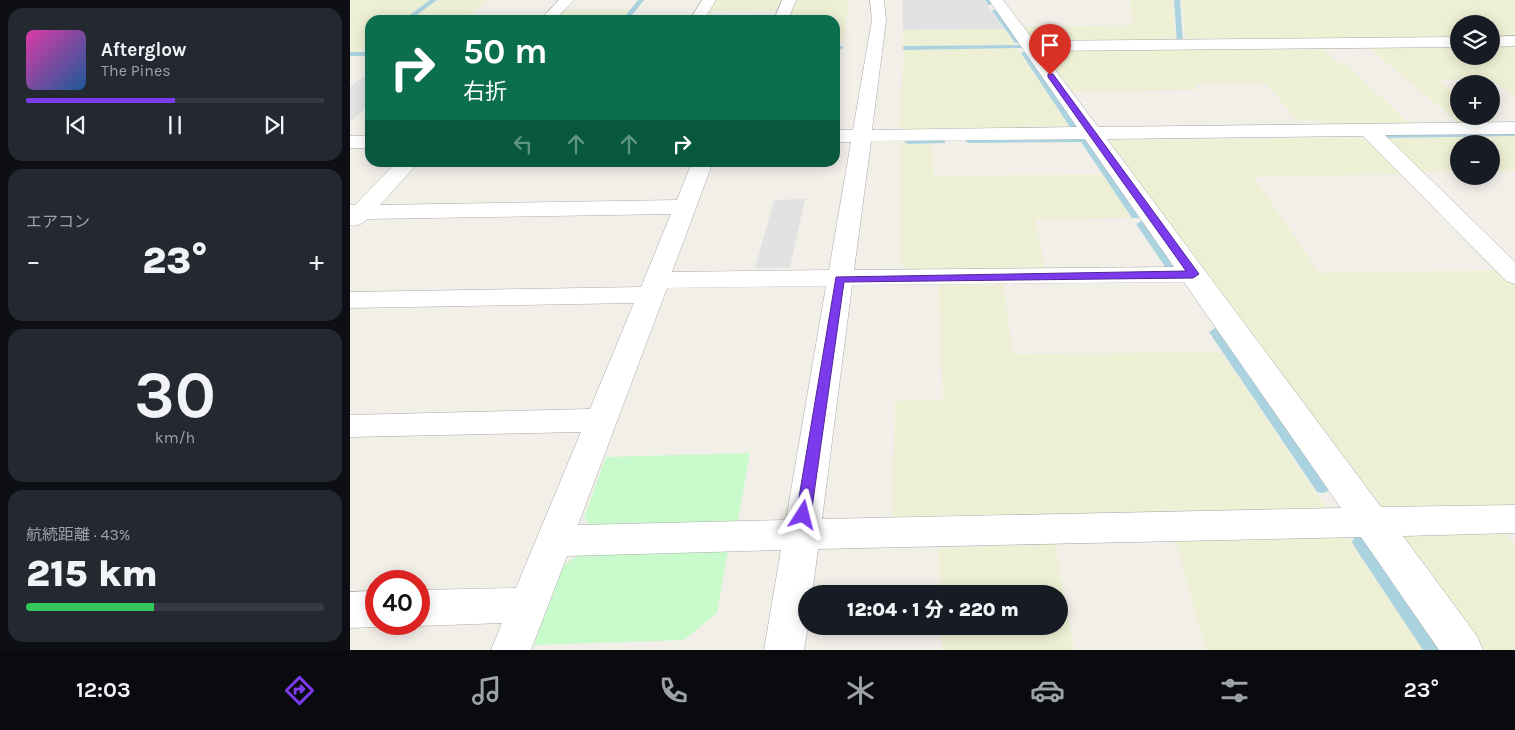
<!DOCTYPE html>
<html lang="ja">
<head>
<meta charset="utf-8">
<style>
	:root { --surface:#171b24; --page:#242831; --text:#f1f3f6; --muted:#9ea1a6; --line:#363941; --accent:#7c3aed }
	body { margin:0; font-family:Karla,"Noto Sans JP",sans-serif; background:var(--page); color:var(--text); height:100vh; display:flex; flex-direction:column; font-size:19px; white-space:nowrap }
	* { box-sizing:border-box; margin:0 }
	p { font-size:16px; color:var(--muted) }
	.icon { flex:none; width:28px; height:28px; fill:none; stroke:currentColor; stroke-width:2; stroke-linecap:round; stroke-linejoin:round }
	.map { position:relative; flex:1; overflow:hidden }
	.sheet { display:flex; flex-direction:column; gap:8px; padding:8px; background:#0d0f14; width:350px }
	.sheet>* { flex:none }
	.guide { position:absolute; left:15px; top:15px; width:475px; height:152px; border-radius:15px; box-shadow:0 2px 12px #0003; background:#0b6e4f; color:#fff; overflow:hidden }
	.controls { position:absolute; left:1100px; top:15px; display:grid; gap:10px }
	.controls a { display:grid; place-items:center; width:50px; height:50px; border-radius:50%; background:var(--surface); box-shadow:0 2px 12px #0003; font-size:25px }
	.speed { position:absolute; left:15px; top:570px; display:flex; gap:10px; font-size:25px; font-weight:700; text-align:center }
	.speed>* { display:grid; place-content:center; width:65px; height:65px; border-radius:50%; background:var(--surface); box-shadow:0 2px 12px #0003; line-height:1 }
	.speed .limit { border:8px solid #d22; background:#fff; color:#111 }
	.pin { position:absolute; display:grid; place-items:center; width:42px; height:42px; color:#fff; margin:-51px -21px; border-radius:50% 50% 50% 0; rotate:-45deg; box-shadow:0 0 5px #0007 }
	.pin .icon { rotate:45deg }
	.me { position:absolute; width:55px; margin:-28px; rotate:9deg; stroke-linejoin:round; filter:drop-shadow(0 0 4px #0008) }
	.turn { display:flex; align-items:center; gap:18px; height:105px; padding:0 15px; font-size:22px }
	.turn .icon { width:65px; height:65px; stroke-width:2.5 }
	.turn b { display:block; font-size:35px; line-height:42px }
	.lanes { display:flex; align-items:center; height:48px; padding:0 15px; background:#0003; justify-content:center; gap:25px; direction:ltr }
	.lanes .off { opacity:.35 }
	.big { font-size:38px; font-weight:800; line-height:1.1 }
	.sheet .card { flex:1; display:flex; flex-direction:column; justify-content:center; gap:8px; min-width:0; padding:0 18px; border-radius:15px; background:var(--page) }
	.sheet .dial { align-items:center; gap:0 }
	.dial b { font-size:65px; line-height:1 }
	.song { display:flex; align-items:center; gap:15px }
	.cover { width:60px; height:60px; border-radius:8px; background:linear-gradient(135deg,hsl(320 70% 55%),hsl(210 70% 35%)) }
	.played { height:5px; border-radius:2px; background:linear-gradient(90deg,var(--accent) 50%,var(--line) 50%) }
	.keys { display:flex; justify-content:space-around; direction:ltr }
	.heat { display:flex; justify-content:space-between; align-items:center; font-size:28px; direction:ltr }
	.charge { height:8px; border-radius:4px; background:linear-gradient(90deg,#34c759 43%,var(--line) 0) }
	.trip { position:absolute; left:448px; top:585px; width:270px; height:50px; border-radius:25px; background:var(--surface); box-shadow:0 2px 12px #0003; font-weight:800; line-height:50px; text-align:center }
	.tabs { display:flex; height:80px; justify-content:space-around; align-items:center; background:#090b0e; color:var(--muted) }
	.tabs .icon { width:35px; height:35px }
	.tabs .current { color:var(--accent) }
	.tabs b { font-size:22px; color:var(--text) }
	main { display:flex; flex:1; min-height:0 }
	.map>svg:first-child { display:block }
	.farmland { fill:#eef0d5 }
	.park { fill:#c8facc }
	.parking { fill:#e2e2e2 }
	.lines { fill:none; stroke-linecap:round; stroke-linejoin:round }
	.stream { fill:#aad3df; fill-rule:evenodd }
	.minor-casing { stroke:#a9a9a9; stroke-width:1 }
	.minor { fill:#fff; fill-rule:evenodd }
	.route { fill:#7c3aed; stroke:#51269a }
</style>
</head>
<body>
<main>
<section class="sheet">
<div class="card">
<div class="song"><i class="cover"></i><div><b>Afterglow</b><p>The Pines</p></div></div>
<div class="played"></div>
<div class="keys"><svg class="icon" aria-label="previous" viewBox="0 0 24 24"><path d="M18 5L8 12l10 7zM5 5v14"/></svg><svg class="icon" aria-label="pause" viewBox="0 0 24 24"><path d="M8 5v14M16 5v14"/></svg><svg class="icon" aria-label="next" viewBox="0 0 24 24"><path d="M6 5l10 7-10 7zM19 5v14"/></svg></div>
</div>
<div class="card"><p>エアコン</p>
<div class="heat"><a>−</a><b class="big">23°</b><a>+</a></div>
</div>
<div class="card dial"><b>30</b><p>km/h</p></div>
<div class="card"><p>航続距離 · 43%</p><b class="big">215 km</b><div class="charge"></div></div>
</section>
<div class="map">
<svg width="1165" height="650" viewBox="0 0 1165 650">
	<rect width="100%" height="100%" fill="#f2efe9"/>
	<path class="farmland" d="M 0,0 L 82,0 L 53,20 L 20,20 L 20,43 L 7,52 L 0,52 Z
		M 87,0 L 139,0 L 114,20 L 60,20 Z
		M 365,0 L 434,0 L 430,10 L 359,11 Z
		M 444,0 L 499,0 L 494,39 L 485,39 L 485,20 L 436,20 Z
		M 780,0 L 823,0 L 826,43 L 684,42 L 671,27 L 782,25 Z
		M 831,0 L 1165,0 L 1165,39 L 1141,40 L 1141,24 L 1109,24 L 1109,40 L 836,42 Z
		M 212,10 L 281,10 L 273,20 L 222,20 L 225,16 L 206,16 Z
		M 654,29 L 665,45 L 552,46 L 553,30 Z
		M 970,46 L 988,63 L 995,63 L 1060,124 L 972,125 L 967,120 L 948,121 L 916,84 L 846,84 L 849,90 L 723,91 L 691,50 Z
		M 1109,46 L 1109,56 L 1141,56 L 1141,46 L 1165,46 L 1165,97 L 1140,79 L 1089,80 L 1109,96 L 1109,116 L 1135,116 L 1144,123 L 1110,124 L 1018,47 Z
		M 667,48 L 721,129 L 556,131 L 549,127 L 554,49 Z
		M 1165,136 L 1165,171 L 1141,171 L 1141,144 L 1109,144 L 1109,172 L 1068,172 L 1033,138 Z
		M 1018,138 L 1054,174 L 904,177 L 970,273 L 1149,270 L 1165,286 L 1165,508 L 1027,510 L 759,142 L 763,140 Z
		M 557,144 L 582,144 L 584,176 L 752,174 L 781,218 L 685,219 L 696,271 L 563,272 L 551,266 L 550,146 Z
		M 653,281 L 663,354 L 871,352 L 980,513 L 542,523 L 545,401 L 593,400 L 588,282 Z
		M 1154,532 L 1165,546 L 1165,650 L 1129,650 L 1043,534 Z
		M 996,534 L 1075,650 L 856,650 L 825,540 Z
		M 705,544 L 724,650 L 592,650 L 591,626 L 709,626 L 709,594 L 590,594 L 588,548 Z"/>
	<path class="park" d="M 400,453 L 387,526 L 246,530 L 234,518 L 256,457 Z
		M 378,551 L 367,613 L 334,640 L 184,645 L 213,566 L 230,554 Z"/>
	<path class="parking" d="M 552,0 L 634,0 L 654,29 L 553,30 Z
		M 20,72 L 20,105 L 0,122 L 0,87 Z
		M 455,199 L 440,268 L 405,268 L 424,200 Z"/>
	<g class="lines">
		<path class="stream" d="M 80,0 L 87,0 L 60,20 L 53,20 Z
			M 288,0 L 294,0 L 278,20 L 272,20 Z
			M 635,0 L 641,0 L 643,4 L 638,5 Z
			M 824,0 L 830,0 L 833,43 L 830,45 L 827,43 Z
			M 643,10 L 647,10 L 670,42 L 669,43 L 665,43 L 642,11 Z
			M 670,45 L 672,46 L 672,48 L 555,50 L 552,48 L 555,46 Z
			M 485,47 L 491,46 L 494,48 L 485,51 Z
			M 0,52 L 20,52 L 20,56 L 0,56 Z
			M 672,52 L 676,52 L 729,128 L 728,130 L 722,130 L 671,53 Z
			M 1165,132 L 1165,136 L 1034,138 L 1030,136 L 1034,134 Z
			M 733,137 L 739,140 L 790,216 L 788,218 L 782,218 L 731,142 L 619,143 L 615,141 L 619,139 Z
			M 592,139 L 595,139 L 595,143 L 558,144 L 554,142 L 558,140 Z
			M 791,221 L 794,222 L 824,264 L 825,266 L 824,268 L 816,268 L 786,224 Z
			M 865,328 L 869,329 L 977,484 L 979,488 L 977,492 L 972,493 L 967,492 L 859,332 Z
			M 1009,536 L 1014,538 L 1091,650 L 1073,650 L 1004,546 L 1002,542 L 1004,538 Z"/>
		<defs>
			<path id="minor" d="M 209,0 L 224,0 L 205,20 L 190,20 Z
				M 352,0 L 366,0 L 354,20 L 340,20 Z
				M 432,0 L 446,0 L 438,20 L 424,20 Z
				M 520,0 L 534,0 L 536,20 L 522,130 L 727,127 L 639,0 L 653,0 L 684,41 L 1109,37 L 1109,47 L 691,51 L 748,127 L 1165,122 L 1165,134 L 1035,135 L 1165,262 L 1165,284 L 1156,281 L 1013,136 L 757,139 L 1031,507 L 1165,505 L 1165,533 L 1053,536 L 1127,636 L 1133,650 L 1089,650 L 1011,537 L 468,549 L 462,594 L 456,594 L 458,626 L 454,650 L 414,650 L 431,550 L 217,556 L 181,650 L 141,650 L 152,623 L 69,626 L 64,624 L 69,624 L 69,590 L 166,588 L 231,432 L 0,437 L 0,415 L 240,409 L 284,303 L 0,308 L 0,292 L 291,287 L 321,214 L 17,219 C 12,224 7,227 0,225 L 0,205 L 5,205 L 47,162 L 69,162 L 30,205 L 327,200 L 342,162 L 363,162 L 322,272 L 479,270 L 501,142 L 485,142 L 485,130 L 503,130 L 522,20 ZM 735,139 L 824,267 L 504,270 L 521,141 ZM 834,282 L 991,508 L 472,519 L 502,285 ZM 476,286 L 436,520 L 228,525 L 317,288 Z
				M 1165,36 L 1165,46 L 1141,47 L 1141,37 Z
				M 0,136 L 20,136 L 20,148 L 0,148 Z
				M 26,591 L 26,624 L 34,624 L 26,627 L 0,628 L 0,592 Z"/>
		</defs>
		<use href="#minor" class="minor-casing"/>
		<use href="#minor" class="minor"/>
	</g>
	<path class="route" d="M 698,74 L 703,74 L 849,274 L 843,278 L 494,282 L 461,515 L 458,519 L 453,521 L 448,519 L 446,515 L 486,277 L 836,271 L 698,77 Z"/>
</svg>
<div class="controls">
<a><svg class="icon" aria-label="layers" viewBox="0 0 24 24"><path d="M12 4l9 5-9 5-9-5zM3 14l9 5 9-5"/></svg></a>
<a>+</a>
<a>−</a>
</div>
<div class="speed"><div class="limit">40</div></div>
<div class="pin" style="left:700px;top:75px;background:#d93025"><svg class="icon" aria-label="arrive" viewBox="0 0 24 24"><path d="M6 21V4h12l-3 4 3 4H6"/></svg></div>
<svg class="me" style="left:453px;top:515px" viewBox="-20 -20 40 40"><path d="M0-17L14 15 0 8-14 15z" fill="#7c3aed" stroke="#fff" stroke-width="4"/></svg>
<div class="trip">12:04 · 1 分 · 220 m</div>
<div class="guide">
<div class="turn"><svg class="icon" aria-label="right" viewBox="0 0 24 24"><path d="M7 20v-9h11M14 6l5 5-5 5"/></svg><div><b>50 m</b>右折</div></div>
<div class="lanes"><svg class="icon off" aria-label="left" viewBox="0 0 24 24"><path d="M17 20v-9H6M10 6l-5 5 5 5"/></svg><svg class="icon off" aria-label="ahead" viewBox="0 0 24 24"><path d="M12 20V5M6 11l6-6 6 6"/></svg><svg class="icon off" aria-label="ahead" viewBox="0 0 24 24"><path d="M12 20V5M6 11l6-6 6 6"/></svg><svg class="icon" aria-label="right" viewBox="0 0 24 24"><path d="M7 20v-9h11M14 6l5 5-5 5"/></svg></div>
</div>
</div>
</main>
<nav class="tabs">
<b>12:03</b>
<svg class="icon current" aria-label="directions" viewBox="0 0 24 24"><path d="M12 3l9 9-9 9-9-9zM9 14v-3h6M13 9l2 2-2 2"/></svg>
<svg class="icon" aria-label="music" viewBox="0 0 24 24"><path d="M9 18V5l10-2v13"/><circle cx="6" cy="18" r="3"/><circle cx="16" cy="16" r="3"/></svg>
<svg class="icon" aria-label="phone" viewBox="0 0 24 24"><path d="M5 4h4l2 5-3 2q2 4 5 5l2-3 5 2v4C11 20 4 13 5 4z"/></svg>
<svg class="icon" aria-label="climate" viewBox="0 0 24 24"><path d="M12 3v18M4 7l16 10M4 17L20 7"/></svg>
<svg class="icon" aria-label="car" viewBox="0 0 24 24"><path d="M5 17H2v-5l4-1 3-4h7l3 4 3 1v5h-3M9 17h6M6 11h13"/><circle cx="7" cy="17" r="2"/><circle cx="17" cy="17" r="2"/></svg>
<svg class="icon" aria-label="filters" viewBox="0 0 24 24"><path d="M4 7h16M4 17h16"/><circle cx="9" cy="7" r="2"/><circle cx="15" cy="17" r="2"/></svg>
<b>23°</b>
</nav>
</body>
</html>
